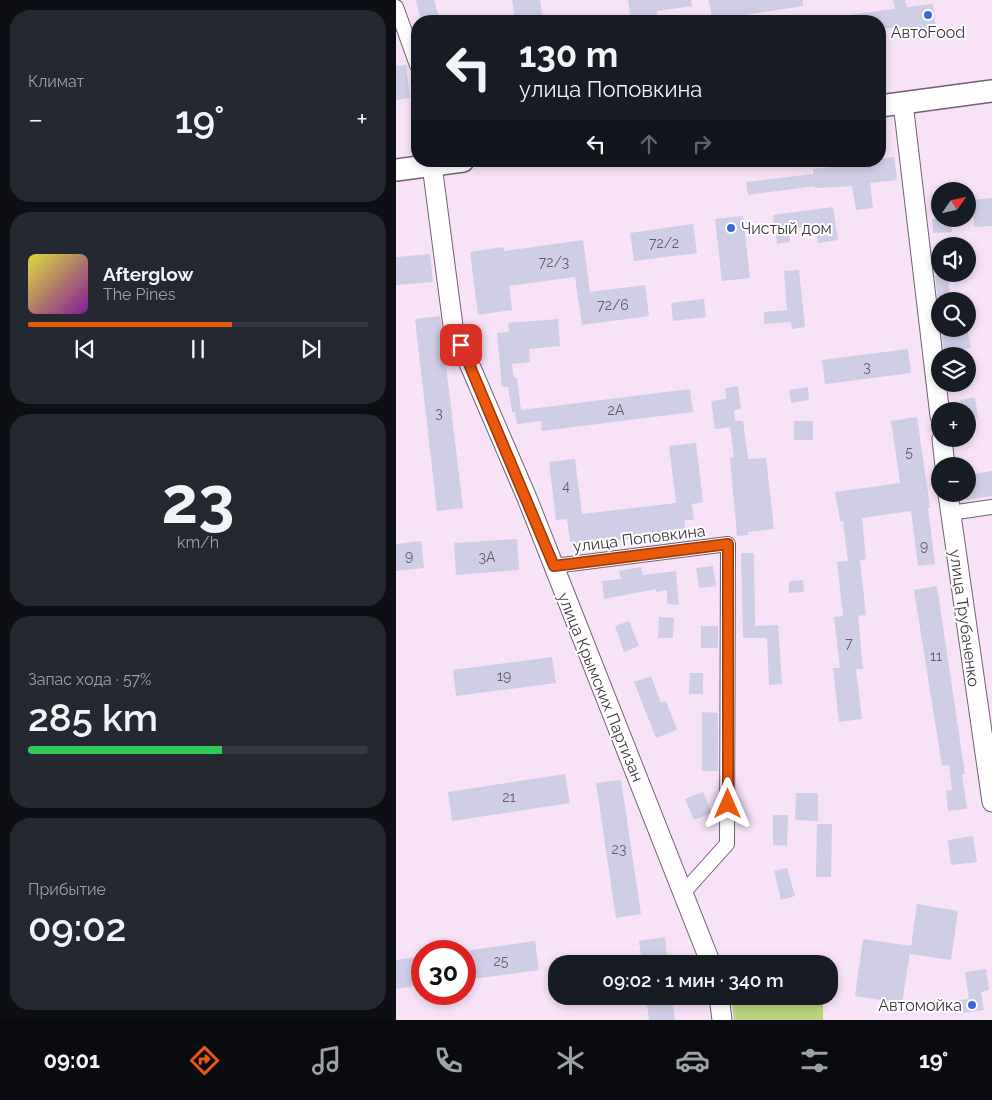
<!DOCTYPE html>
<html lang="ru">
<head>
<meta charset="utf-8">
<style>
	:root { --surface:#171b24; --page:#242831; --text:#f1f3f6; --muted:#9ea1a6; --line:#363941; --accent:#ea580c }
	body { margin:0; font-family:Raleway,sans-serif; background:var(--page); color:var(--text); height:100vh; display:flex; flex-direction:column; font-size:19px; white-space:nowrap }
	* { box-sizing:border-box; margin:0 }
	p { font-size:16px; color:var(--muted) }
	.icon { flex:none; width:28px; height:28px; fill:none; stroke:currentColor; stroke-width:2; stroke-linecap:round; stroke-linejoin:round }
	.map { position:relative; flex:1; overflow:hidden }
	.details { display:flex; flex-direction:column; gap:10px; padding:10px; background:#0d0f14; width:396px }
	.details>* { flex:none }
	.guide { position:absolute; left:15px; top:15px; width:475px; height:152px; border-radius:20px; box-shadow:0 2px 8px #0003; background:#171b24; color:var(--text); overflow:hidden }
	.needle { width:32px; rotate:56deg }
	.tools { position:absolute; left:535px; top:182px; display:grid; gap:10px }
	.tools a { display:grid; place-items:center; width:45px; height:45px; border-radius:50%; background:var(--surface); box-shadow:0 2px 8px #0003; font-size:25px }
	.speed { position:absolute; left:15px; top:940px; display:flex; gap:10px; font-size:25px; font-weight:700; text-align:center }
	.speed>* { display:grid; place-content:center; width:65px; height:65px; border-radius:50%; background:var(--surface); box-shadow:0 2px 8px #0003; line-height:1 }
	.speed .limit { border:8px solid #d22; background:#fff; color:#111 }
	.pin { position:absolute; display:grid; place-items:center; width:42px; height:42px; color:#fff; margin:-21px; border-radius:10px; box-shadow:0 2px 8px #0006 }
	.me { position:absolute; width:55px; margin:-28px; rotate:0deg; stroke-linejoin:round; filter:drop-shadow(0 0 4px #0008) }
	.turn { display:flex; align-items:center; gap:18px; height:105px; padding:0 25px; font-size:22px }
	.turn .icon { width:65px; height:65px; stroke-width:2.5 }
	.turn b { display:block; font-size:35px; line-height:42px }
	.lanes { display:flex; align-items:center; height:48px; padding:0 25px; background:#0003; justify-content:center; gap:25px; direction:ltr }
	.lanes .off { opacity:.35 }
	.big { font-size:38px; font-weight:600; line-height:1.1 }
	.details .widget { flex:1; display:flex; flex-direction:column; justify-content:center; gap:8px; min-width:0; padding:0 18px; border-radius:20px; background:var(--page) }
	.details .dial { align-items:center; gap:0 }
	.dial b { font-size:65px; line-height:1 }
	.song { display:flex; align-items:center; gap:15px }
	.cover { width:60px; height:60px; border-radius:8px; background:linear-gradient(135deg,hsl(60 70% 55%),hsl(290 70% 35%)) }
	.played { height:5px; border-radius:2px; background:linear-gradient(90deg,var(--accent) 60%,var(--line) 60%) }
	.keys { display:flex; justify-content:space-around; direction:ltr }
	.heat { display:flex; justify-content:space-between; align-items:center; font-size:28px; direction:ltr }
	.charge { height:8px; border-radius:4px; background:linear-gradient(90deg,#34c759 57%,var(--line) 0) }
	.trip { position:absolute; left:152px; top:955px; width:290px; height:50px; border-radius:20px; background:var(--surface); box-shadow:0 2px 8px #0003; font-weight:600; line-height:50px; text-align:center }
	.menu { display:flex; height:80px; justify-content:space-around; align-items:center; background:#090b0e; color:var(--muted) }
	.menu .icon { width:35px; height:35px }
	.menu .on { color:var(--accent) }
	.menu b { font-size:22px; color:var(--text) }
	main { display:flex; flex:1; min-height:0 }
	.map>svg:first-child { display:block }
	.green { fill:#bad37e }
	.building { fill:#d0cde7 }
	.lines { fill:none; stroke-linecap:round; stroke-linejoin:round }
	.street-casing { stroke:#716072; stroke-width:16 }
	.secondary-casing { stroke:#716072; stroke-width:21 }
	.primary-casing { stroke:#716072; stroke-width:24 }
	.street { stroke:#fff; stroke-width:14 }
	.secondary { stroke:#fff; stroke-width:19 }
	.primary { stroke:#fff; stroke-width:21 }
	.route-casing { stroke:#983908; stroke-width:12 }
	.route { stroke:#ea580c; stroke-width:9 }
	.poi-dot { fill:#3869d9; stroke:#fff; stroke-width:2 }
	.labels { text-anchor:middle; stroke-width:4; stroke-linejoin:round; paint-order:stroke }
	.number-label { font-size:14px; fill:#625c68 }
	.poi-label { font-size:16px; fill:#3e363e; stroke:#fff }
	.street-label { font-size:16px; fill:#3e363e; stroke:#fff }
</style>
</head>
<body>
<main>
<section class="details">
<div class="widget"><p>Климат</p>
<div class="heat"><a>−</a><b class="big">19°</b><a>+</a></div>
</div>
<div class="widget">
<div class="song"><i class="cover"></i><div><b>Afterglow</b><p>The Pines</p></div></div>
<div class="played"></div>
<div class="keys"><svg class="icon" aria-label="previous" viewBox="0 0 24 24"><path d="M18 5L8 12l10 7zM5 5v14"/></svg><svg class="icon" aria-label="pause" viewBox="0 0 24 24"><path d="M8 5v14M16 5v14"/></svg><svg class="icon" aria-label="next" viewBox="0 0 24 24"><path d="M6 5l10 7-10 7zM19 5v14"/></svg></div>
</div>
<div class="widget dial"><b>23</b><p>km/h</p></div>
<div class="widget"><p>Запас хода · 57%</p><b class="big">285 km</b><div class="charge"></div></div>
<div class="widget"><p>Прибытие</p><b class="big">09:02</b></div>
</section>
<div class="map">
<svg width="596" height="1020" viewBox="0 0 596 1020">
	<rect width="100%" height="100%" fill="#f7e2f7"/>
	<path class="green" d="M 427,959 L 427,964 L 333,964 Z
		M 335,996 L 427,996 L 427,1020 L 338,1020 Z"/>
	<path class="building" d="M 20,0 L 38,0 L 44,21 L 25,21 Z
		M 116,0 L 144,0 L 147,21 L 119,21 Z
		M 232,0 L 295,0 L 296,6 L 261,11 L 262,21 L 235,21 Z
		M 313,0 L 407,0 L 407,6 L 316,20 Z
		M 497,0 L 509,0 L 511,7 L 537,4 L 540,29 L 504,34 L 503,27 L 484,29 L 484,21 L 452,21 L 452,15 L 499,9 Z
		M 10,65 L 14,98 L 0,100 L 0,66 Z
		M 498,157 L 501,180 L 474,183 L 477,208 L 460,210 L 456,186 L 419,188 L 419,186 L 352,195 L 350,182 L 417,174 L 417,169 L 437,167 L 437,165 L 484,161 L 484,159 Z
		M 596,198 L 596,226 L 578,227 L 576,200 Z
		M 437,207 L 442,240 L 422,243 L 420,225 L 393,229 L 394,242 L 381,244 L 377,215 Z
		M 347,216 L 354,278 L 326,281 L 319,219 Z
		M 536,219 L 555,219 L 556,232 L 537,233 Z
		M 297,224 L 301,253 L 238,261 L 234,233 Z
		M 187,240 L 194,292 L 249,285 L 253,316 L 186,325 L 179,277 L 113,286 L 116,310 L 82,315 L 74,252 L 107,247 L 108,251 Z
		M 34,254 L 37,282 L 0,285 L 0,257 Z
		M 403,270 L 409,327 L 396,329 L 395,322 L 368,324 L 368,312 L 391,310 L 388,271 Z
		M 551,274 L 555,301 L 542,301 L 539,276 Z
		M 308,299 L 310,317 L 277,321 L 275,303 Z
		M 44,316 L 67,508 L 41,511 L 19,319 Z
		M 162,319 L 164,346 L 133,349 L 134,362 L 116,364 L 118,378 L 121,378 L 125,410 L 294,389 L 297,412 L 146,431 L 145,421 L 121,424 L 119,412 L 116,412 L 112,387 L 106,387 L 101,333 L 113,332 L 112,323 Z
		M 571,328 L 575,348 L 548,352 L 546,332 Z
		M 512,349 L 515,373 L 429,384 L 426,360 Z
		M 342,386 L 345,409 L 338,410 L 339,421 L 347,421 L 352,459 L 370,458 L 378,529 L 352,532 L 352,535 L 341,536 L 334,458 L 338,457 L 334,427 L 319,429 L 315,401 L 330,399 L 329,388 Z
		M 412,387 L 413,400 L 395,403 L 393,390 Z
		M 579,397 L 582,417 L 571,419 L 571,411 L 566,410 L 564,400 Z
		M 521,417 L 534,508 L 532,508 L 539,564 L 522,566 L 515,511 L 466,518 L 470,559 L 464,560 L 470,615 L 462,616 L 467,669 L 460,669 L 466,719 L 443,722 L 437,668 L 444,668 L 438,617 L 447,616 L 441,562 L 452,561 L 447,521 L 444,521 L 439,492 L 504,483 L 495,421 Z
		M 398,421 L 417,421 L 417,440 L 398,440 Z
		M 300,443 L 307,502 L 296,504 L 298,520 L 289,520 L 288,532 L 175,546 L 171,519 L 160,520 L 153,462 L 179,459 L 186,514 L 280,503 L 273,446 Z
		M 596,471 L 596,496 L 571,500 L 571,475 Z
		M 121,539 L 123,570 L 60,575 L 58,543 Z
		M 25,541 L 28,568 L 0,571 L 0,544 Z
		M 345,553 L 358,553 L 359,626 L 382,625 L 386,684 L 373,685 L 371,638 L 347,638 Z
		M 317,566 L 320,586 L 303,588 L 300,568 Z
		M 245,567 L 247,575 L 280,571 L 283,605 L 271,604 L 271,590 L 260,592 L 260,589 L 208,599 L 206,581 L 225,579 L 223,571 Z
		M 407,580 L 408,592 L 393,593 L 393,581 Z
		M 541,586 L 569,774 L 566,774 L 571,809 L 552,811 L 550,791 L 556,790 L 553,765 L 546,766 L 518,590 Z
		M 263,617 L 278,618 L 277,638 L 262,638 Z
		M 233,621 L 243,646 L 228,652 L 219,626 Z
		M 305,626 L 322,626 L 322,648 L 305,648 Z
		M 156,657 L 160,683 L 60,696 L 57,670 Z
		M 294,673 L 307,673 L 307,694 L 293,694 Z
		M 255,676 L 265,703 L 270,701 L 281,730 L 260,738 L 238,682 Z
		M 306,712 L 322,713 L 322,771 L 306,771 Z
		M 169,774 L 174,803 L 56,821 L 52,792 Z
		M 225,780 L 245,914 L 220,918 L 200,783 Z
		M 307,792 L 316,813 L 298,820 L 289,799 Z
		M 400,793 L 422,793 L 422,821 L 399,820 Z
		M 377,815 L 392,815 L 391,846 L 377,845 Z
		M 421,824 L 436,824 L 435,877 L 420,877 Z
		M 577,836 L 581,862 L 555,865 L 552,840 Z
		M 391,868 L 399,896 L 385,900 L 378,871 Z
		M 521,904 L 562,911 L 555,960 L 514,954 Z
		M 269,937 L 272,964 L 246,964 L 243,941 Z
		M 467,939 L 515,946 L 506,1003 L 459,996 Z
		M 139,941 L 143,970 L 69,980 L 69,951 Z
		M 26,956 L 26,985 L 0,989 L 0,960 Z
		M 590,969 L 593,990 L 585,992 L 588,1010 L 566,1013 L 564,1000 L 573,999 L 569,972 Z
		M 250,996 L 276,996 L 279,1020 L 253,1020 Z"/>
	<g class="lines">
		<defs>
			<path id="street" d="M 0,7 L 21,65
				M 554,513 L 596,507
				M 158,566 L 332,544 L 331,844 L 287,893"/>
			<path id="secondary" d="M 507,103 L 544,416
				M 36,165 L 57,326 L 131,498 L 315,964
				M 546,439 L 549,466
				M 552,494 L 596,802
				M 323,996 L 326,1020"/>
			<path id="primary" d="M 484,106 L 596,91
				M 0,170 L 67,161"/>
		</defs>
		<use href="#street" class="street-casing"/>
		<use href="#secondary" class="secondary-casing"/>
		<use href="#primary" class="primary-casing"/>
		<use href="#street" class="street"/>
		<use href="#secondary" class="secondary"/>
		<use href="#primary" class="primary"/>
	</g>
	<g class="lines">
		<defs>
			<path id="route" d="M 65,345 L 158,566 L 332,544 L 332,804"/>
		</defs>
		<use href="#route" class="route-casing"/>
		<use href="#route" class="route"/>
	</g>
	<g class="poi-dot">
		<circle cx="532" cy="15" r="5"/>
		<circle cx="335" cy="228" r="5"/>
		<circle cx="576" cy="1005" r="5"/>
	</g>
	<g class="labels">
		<g class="number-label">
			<text x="268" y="248">72/2</text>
			<text x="158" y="267">72/3</text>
			<text x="217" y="310">72/6</text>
			<text x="471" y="372">3</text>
			<text x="220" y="415">2А</text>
			<text x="43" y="418">3</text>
			<text x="513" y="457">5</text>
			<text x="170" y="491">4</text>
			<text x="528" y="551">9</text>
			<text x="13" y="561">9</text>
			<text x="91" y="562">3А</text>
			<text x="453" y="648">7</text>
			<text x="540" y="661">11</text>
			<text x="108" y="681">19</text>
			<text x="113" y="802">21</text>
			<text x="223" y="854">23</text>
			<text x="105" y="966">25</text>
		</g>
		<g class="poi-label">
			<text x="532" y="38">АвтоFood</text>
			<text x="345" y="234" text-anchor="start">Чистый дом</text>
			<text x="566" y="1011" text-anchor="end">Автомойка</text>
		</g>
		<g class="street-label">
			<text transform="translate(243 538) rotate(-7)" y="6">улица Поповкина</text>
			<text transform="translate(569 618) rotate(82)" y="6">улица Трубаченко</text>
			<text transform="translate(205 687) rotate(68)" y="6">улица Крымских Партизан</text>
		</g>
	</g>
</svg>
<div class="tools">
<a><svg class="needle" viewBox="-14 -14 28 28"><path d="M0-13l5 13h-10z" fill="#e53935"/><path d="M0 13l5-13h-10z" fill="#9ea1a6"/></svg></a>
<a><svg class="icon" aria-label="sound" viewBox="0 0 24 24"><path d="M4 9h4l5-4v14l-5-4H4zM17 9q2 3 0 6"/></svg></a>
<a><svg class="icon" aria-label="search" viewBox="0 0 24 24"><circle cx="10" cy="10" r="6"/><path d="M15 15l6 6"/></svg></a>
<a><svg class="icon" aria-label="layers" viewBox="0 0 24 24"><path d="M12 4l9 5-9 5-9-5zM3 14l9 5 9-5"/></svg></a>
<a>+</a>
<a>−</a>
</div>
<div class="speed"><div class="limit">30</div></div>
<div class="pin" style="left:65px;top:345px;background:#d93025"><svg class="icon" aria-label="arrive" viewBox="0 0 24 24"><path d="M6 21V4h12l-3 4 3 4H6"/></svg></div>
<svg class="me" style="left:332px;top:804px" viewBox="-20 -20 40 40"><path d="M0-17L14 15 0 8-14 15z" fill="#ea580c" stroke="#fff" stroke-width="4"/></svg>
<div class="trip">09:02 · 1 мин · 340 m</div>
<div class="guide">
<div class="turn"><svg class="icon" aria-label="left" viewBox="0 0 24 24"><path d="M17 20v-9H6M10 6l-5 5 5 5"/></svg><div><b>130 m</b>улица Поповкина</div></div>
<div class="lanes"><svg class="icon" aria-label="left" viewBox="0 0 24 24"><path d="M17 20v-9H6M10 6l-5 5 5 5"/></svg><svg class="icon off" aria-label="ahead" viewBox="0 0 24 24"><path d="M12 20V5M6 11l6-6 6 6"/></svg><svg class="icon off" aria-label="right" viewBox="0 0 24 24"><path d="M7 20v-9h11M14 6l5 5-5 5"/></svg></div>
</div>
</div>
</main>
<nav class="menu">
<b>09:01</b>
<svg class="icon on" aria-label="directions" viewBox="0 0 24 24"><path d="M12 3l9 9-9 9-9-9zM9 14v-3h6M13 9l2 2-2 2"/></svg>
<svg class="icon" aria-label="music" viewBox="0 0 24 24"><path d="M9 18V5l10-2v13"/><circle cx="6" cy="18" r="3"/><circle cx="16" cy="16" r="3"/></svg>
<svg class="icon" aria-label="phone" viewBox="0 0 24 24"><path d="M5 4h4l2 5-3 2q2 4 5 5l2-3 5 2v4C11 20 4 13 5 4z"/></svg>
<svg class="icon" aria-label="climate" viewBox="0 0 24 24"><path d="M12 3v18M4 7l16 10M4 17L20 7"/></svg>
<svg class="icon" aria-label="car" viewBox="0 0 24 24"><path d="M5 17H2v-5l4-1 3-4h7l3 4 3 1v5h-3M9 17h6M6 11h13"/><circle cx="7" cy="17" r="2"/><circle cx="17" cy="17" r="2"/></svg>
<svg class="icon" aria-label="filters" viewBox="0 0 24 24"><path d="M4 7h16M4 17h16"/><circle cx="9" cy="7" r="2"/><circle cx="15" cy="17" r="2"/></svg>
<b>19°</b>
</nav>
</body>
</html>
